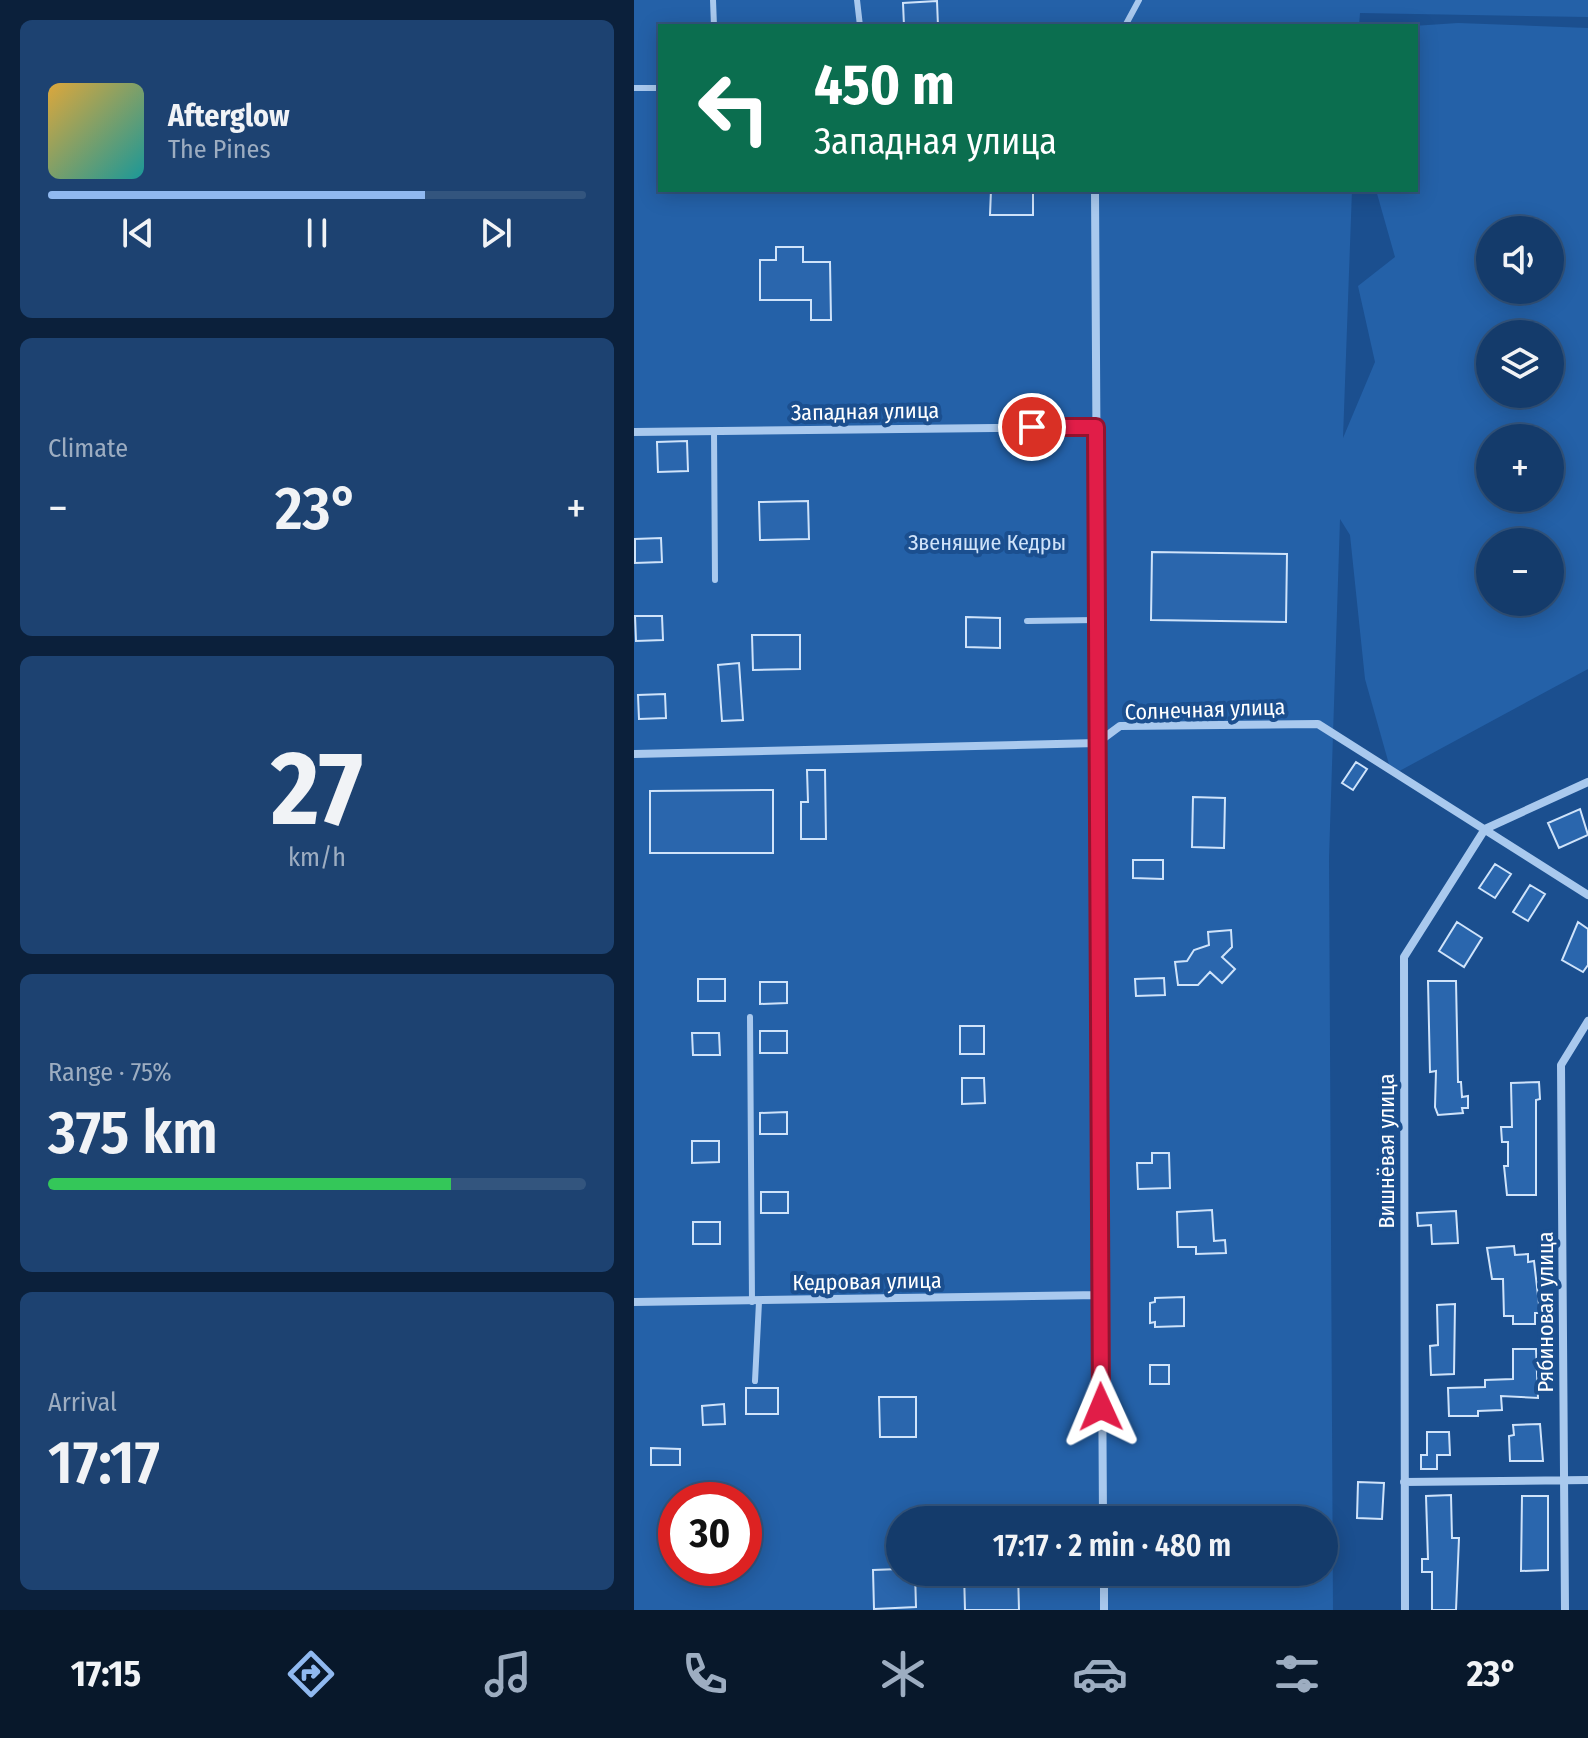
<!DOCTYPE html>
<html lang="en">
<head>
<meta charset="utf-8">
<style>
	:root { --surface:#143b6b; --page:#1d4271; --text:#f1f3f6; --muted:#9dadc1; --line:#33557e; --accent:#90b9f0 }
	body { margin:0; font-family:"Fira Sans Condensed",sans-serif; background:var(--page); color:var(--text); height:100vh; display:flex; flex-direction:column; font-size:30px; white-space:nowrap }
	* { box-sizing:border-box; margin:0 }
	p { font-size:26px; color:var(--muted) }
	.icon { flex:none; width:44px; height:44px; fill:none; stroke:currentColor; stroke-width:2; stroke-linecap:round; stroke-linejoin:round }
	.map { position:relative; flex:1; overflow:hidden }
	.drawer { display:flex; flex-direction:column; gap:20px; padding:20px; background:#0b203b; width:634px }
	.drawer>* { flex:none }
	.top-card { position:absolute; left:24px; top:24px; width:760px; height:168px; border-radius:0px; box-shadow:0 4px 20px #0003,0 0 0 2px var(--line); background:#0b6e4f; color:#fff; overflow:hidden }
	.tools { position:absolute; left:842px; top:216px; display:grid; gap:16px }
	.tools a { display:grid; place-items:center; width:88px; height:88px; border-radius:50%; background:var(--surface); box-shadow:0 4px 20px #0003,0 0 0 2px var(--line); font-size:40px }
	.speed { position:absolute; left:24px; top:1482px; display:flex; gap:16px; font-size:40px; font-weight:700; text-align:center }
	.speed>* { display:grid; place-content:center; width:104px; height:104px; border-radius:50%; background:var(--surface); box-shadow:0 4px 20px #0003,0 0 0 2px var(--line); line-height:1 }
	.speed .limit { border:12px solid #d22; background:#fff; color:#111 }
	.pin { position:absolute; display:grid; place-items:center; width:68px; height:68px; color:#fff; margin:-34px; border:4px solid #fff; border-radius:50%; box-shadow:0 2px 8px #0007 }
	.me { position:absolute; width:88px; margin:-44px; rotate:359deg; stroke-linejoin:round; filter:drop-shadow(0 0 6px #0008) }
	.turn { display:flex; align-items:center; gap:28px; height:168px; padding:0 24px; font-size:36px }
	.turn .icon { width:104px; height:104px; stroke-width:2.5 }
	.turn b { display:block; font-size:56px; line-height:68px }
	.big { font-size:60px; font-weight:600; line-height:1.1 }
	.drawer .card { flex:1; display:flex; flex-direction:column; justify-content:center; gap:12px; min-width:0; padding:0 28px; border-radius:12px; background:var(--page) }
	.drawer .dial { align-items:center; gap:0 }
	.dial b { font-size:104px; line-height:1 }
	.song { display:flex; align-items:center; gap:24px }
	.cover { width:96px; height:96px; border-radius:12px; background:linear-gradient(135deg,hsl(40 70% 55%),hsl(180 70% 35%)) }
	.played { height:8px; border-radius:4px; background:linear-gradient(90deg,var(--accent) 70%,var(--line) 70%) }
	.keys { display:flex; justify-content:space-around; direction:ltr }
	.heat { display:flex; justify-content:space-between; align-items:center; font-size:44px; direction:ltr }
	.charge { height:12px; border-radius:6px; background:linear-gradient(90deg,#34c759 75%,var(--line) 0) }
	.trip { position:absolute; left:252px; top:1506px; width:452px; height:80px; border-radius:40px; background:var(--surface); box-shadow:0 4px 20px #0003,0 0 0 2px var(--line); font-weight:600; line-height:80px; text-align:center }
	.tabs { display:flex; height:128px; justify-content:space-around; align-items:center; background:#08182b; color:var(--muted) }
	.tabs .icon { width:56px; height:56px }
	.tabs .selected { color:var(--accent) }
	.tabs b { font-size:36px; color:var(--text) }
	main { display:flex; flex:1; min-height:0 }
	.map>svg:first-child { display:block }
	.green { fill:#2461a8; fill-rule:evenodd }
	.building { fill:#2a66ad; stroke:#cfe3fa; stroke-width:2 }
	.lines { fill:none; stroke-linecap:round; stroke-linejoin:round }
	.lane { stroke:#a9c9ee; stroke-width:6 }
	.street { stroke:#a9c9ee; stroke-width:8 }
	.route-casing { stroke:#92132f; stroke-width:20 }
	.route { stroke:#e11d48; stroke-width:14 }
	.labels { text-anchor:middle; stroke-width:8; stroke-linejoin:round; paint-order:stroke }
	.street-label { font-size:22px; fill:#fff; stroke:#1b4f8f }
	.park-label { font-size:22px; fill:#cfe3fa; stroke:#1b4f8f }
</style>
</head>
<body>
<main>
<section class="drawer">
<div class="card">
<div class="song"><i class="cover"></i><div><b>Afterglow</b><p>The Pines</p></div></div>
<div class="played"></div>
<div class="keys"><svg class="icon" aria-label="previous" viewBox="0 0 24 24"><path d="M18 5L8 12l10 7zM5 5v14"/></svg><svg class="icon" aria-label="pause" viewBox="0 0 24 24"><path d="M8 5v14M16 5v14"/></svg><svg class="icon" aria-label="next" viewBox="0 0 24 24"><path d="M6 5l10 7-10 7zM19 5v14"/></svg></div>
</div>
<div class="card"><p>Climate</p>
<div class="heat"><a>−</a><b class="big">23°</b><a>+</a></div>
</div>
<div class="card dial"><b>27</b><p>km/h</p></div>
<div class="card"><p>Range · 75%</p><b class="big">375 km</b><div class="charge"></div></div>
<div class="card"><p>Arrival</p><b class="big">17:17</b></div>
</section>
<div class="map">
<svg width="954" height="1610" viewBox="0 0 954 1610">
	<rect width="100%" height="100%" fill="#1b4f8f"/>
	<path class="green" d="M 0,0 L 954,0 L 954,17 L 726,13 L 725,26 L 26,26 L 26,190 L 718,190 L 709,438 L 741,362 L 724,286 L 761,257 L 742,190 L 782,190 L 782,26 L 779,26 L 824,23 L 954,28 L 954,669 L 758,775 L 731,679 L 716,535 L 706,519 L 695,858 L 699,1610 L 0,1610 ZM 856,230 L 916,230 L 916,290 L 856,290 ZM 856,334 L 916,334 L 916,394 L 856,394 ZM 856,438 L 916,438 L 916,498 L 856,498 ZM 856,542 L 916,542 L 916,602 L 856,602 ZM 42,1500 L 110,1500 L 110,1568 L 42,1568 ZM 266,1520 L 690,1520 L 690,1572 L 266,1572 Z"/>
	<path class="building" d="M 303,1 L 304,26 L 270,26 L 269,3 Z
		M 357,190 L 399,190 L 399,215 L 356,215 Z
		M 142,247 L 169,247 L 169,262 L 196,262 L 197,320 L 177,320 L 177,300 L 126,300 L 126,260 L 142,260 Z
		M 53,441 L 54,471 L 24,472 L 23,442 Z
		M 174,501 L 175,539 L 126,540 L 125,502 Z
		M 27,538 L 28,562 L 1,563 L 1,539 Z
		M 518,552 L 653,554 L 652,622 L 517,620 Z
		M 1,616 L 28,616 L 29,640 L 2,641 Z
		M 332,617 L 366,618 L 366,648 L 332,647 Z
		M 118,635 L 166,635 L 166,669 L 119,670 Z
		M 105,663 L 109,720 L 88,721 L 84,665 Z
		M 31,694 L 32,718 L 5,719 L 4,695 Z
		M 722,762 L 733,769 L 719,790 L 708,783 Z
		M 173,770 L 191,770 L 192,839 L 167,839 L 167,802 L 174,802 Z
		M 139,790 L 139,853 L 16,853 L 16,791 Z
		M 559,797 L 591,798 L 590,848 L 558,847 Z
		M 946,809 L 954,835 L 925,848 L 914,823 Z
		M 499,860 L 529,860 L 529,879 L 499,878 Z
		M 861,864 L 877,874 L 861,898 L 845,888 Z
		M 896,885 L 911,894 L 894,921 L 879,912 Z
		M 823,922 L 848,938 L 830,967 L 805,951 Z
		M 944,922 L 954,929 L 954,965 L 949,972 L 928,960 Z
		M 597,930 L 598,947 L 588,957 L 601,969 L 588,983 L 576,972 L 564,985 L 544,985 L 541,962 L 553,961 L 560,950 L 575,945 L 574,932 Z
		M 530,978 L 531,995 L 502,996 L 501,979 Z
		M 64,979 L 91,979 L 91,1001 L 64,1001 Z
		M 794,981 L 822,981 L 824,1082 L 827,1082 L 828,1097 L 834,1096 L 834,1108 L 828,1108 L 829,1113 L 804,1115 L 801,1107 L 802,1071 L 796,1072 Z
		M 126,982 L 153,982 L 153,1003 L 126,1004 Z
		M 326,1026 L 350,1026 L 350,1054 L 326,1054 Z
		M 126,1031 L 153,1031 L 153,1053 L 126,1053 Z
		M 58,1033 L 85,1033 L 86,1055 L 59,1055 Z
		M 328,1078 L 350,1078 L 351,1103 L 328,1104 Z
		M 905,1082 L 906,1099 L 902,1100 L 902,1195 L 873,1195 L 870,1166 L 874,1166 L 874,1142 L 868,1142 L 867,1127 L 878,1127 L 877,1083 Z
		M 153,1112 L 153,1134 L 126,1134 L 126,1113 Z
		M 58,1141 L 85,1141 L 85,1162 L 58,1163 Z
		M 518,1153 L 535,1153 L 536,1188 L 504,1189 L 503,1163 L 518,1163 Z
		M 127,1192 L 154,1192 L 154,1213 L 127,1213 Z
		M 578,1210 L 580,1241 L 591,1240 L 592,1253 L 562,1254 L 562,1247 L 544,1247 L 543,1212 Z
		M 822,1211 L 824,1243 L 798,1244 L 797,1225 L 784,1226 L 783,1213 Z
		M 59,1222 L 86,1222 L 86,1244 L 59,1244 Z
		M 880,1246 L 881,1255 L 894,1254 L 894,1262 L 900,1261 L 906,1313 L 901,1313 L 901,1324 L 879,1324 L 879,1316 L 870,1316 L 869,1279 L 858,1279 L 853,1248 Z
		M 550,1297 L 550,1326 L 521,1327 L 521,1322 L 516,1323 L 516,1303 L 521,1302 L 521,1298 Z
		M 821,1304 L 820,1374 L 797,1375 L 796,1346 L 804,1345 L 803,1305 Z
		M 879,1349 L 902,1349 L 904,1398 L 867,1396 L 868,1410 L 844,1411 L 844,1416 L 815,1416 L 814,1388 L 851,1387 L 851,1380 L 879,1379 Z
		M 516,1365 L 535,1365 L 535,1384 L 516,1384 Z
		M 112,1388 L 144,1388 L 144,1414 L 112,1414 Z
		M 245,1397 L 282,1397 L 282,1437 L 246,1437 Z
		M 90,1404 L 91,1424 L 69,1425 L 68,1406 Z
		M 906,1424 L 909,1461 L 876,1461 L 875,1436 L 880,1435 L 879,1425 Z
		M 793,1432 L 815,1432 L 816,1455 L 803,1455 L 803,1469 L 787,1469 L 787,1455 L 793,1455 Z
		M 17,1448 L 46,1449 L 46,1465 L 17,1465 Z
		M 724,1482 L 750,1483 L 748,1519 L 723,1518 Z
		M 817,1495 L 818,1538 L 825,1538 L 822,1610 L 798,1610 L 798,1572 L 788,1572 L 788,1559 L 794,1559 L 792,1496 Z
		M 888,1496 L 914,1496 L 914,1570 L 887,1571 Z
		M 266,1569 L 281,1572 L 282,1607 L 240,1609 L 239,1570 Z
		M 330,1572 L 384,1572 L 385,1610 L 331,1610 Z"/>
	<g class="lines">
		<path class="lane" d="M 79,0 L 80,26
			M 223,0 L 226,26
			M 491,26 L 505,0
			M 0,88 L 26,88
			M 80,431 L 81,580
			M 393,621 L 462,620
			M 116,1017 L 118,1302
			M 121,1381 L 125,1302"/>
		<path class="street" d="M 461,190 L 469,1520
			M 0,432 L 462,427
			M 0,754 L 463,743 L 486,726 L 684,724 L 954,895
			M 0,1302 L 466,1295
			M 770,1482 L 954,1480
			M 470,1572 L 470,1610
			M 771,1610 L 770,957 L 851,829 L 954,782
			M 931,1610 L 927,1065 L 954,1021"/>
	</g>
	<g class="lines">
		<defs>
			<path id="route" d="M 398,427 L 462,427 L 467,1407"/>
		</defs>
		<use href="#route" class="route-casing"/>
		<use href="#route" class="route"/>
	</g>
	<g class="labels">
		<g class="street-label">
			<text transform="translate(231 411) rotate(-1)" y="8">Западная улица</text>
			<text transform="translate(571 709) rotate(-2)" y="8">Солнечная улица</text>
			<text transform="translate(752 1151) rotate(-90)" y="8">Вишнёвая улица</text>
			<text transform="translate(233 1281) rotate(-1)" y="8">Кедровая улица</text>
			<text transform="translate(911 1312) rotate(-90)" y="8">Рябиновая улица</text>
		</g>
		<g class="park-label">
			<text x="353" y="550">Звенящие Кедры</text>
		</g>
	</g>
</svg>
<div class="tools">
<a><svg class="icon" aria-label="sound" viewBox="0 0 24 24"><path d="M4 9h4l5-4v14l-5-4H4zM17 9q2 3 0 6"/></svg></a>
<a><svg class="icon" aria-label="layers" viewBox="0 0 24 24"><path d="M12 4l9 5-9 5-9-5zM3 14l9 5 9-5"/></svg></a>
<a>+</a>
<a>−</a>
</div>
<div class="speed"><div class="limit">30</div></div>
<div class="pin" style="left:398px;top:427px;background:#d93025"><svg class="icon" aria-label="arrive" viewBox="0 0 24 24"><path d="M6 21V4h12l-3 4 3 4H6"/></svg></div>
<svg class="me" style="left:467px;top:1407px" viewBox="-20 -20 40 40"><path d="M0-17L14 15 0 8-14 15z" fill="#e11d48" stroke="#fff" stroke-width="4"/></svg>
<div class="trip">17:17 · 2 min · 480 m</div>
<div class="top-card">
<div class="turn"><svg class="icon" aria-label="left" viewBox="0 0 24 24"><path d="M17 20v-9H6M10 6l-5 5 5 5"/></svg><div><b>450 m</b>Западная улица</div></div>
</div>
</div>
</main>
<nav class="tabs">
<b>17:15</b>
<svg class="icon selected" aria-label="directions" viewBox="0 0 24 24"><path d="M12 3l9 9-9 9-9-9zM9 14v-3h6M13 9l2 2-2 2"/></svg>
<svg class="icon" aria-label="music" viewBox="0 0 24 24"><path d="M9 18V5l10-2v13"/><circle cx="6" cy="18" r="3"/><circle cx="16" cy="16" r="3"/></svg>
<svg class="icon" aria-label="phone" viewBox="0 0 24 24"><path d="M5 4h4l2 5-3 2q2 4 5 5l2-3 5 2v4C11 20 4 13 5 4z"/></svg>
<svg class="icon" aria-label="climate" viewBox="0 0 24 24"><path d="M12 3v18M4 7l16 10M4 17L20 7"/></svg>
<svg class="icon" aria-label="car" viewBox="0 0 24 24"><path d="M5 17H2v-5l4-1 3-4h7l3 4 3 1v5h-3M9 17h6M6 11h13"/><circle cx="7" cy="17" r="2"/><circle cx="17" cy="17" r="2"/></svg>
<svg class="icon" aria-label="filters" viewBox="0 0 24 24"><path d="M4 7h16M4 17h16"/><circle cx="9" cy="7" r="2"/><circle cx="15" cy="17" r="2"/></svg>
<b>23°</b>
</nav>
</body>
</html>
